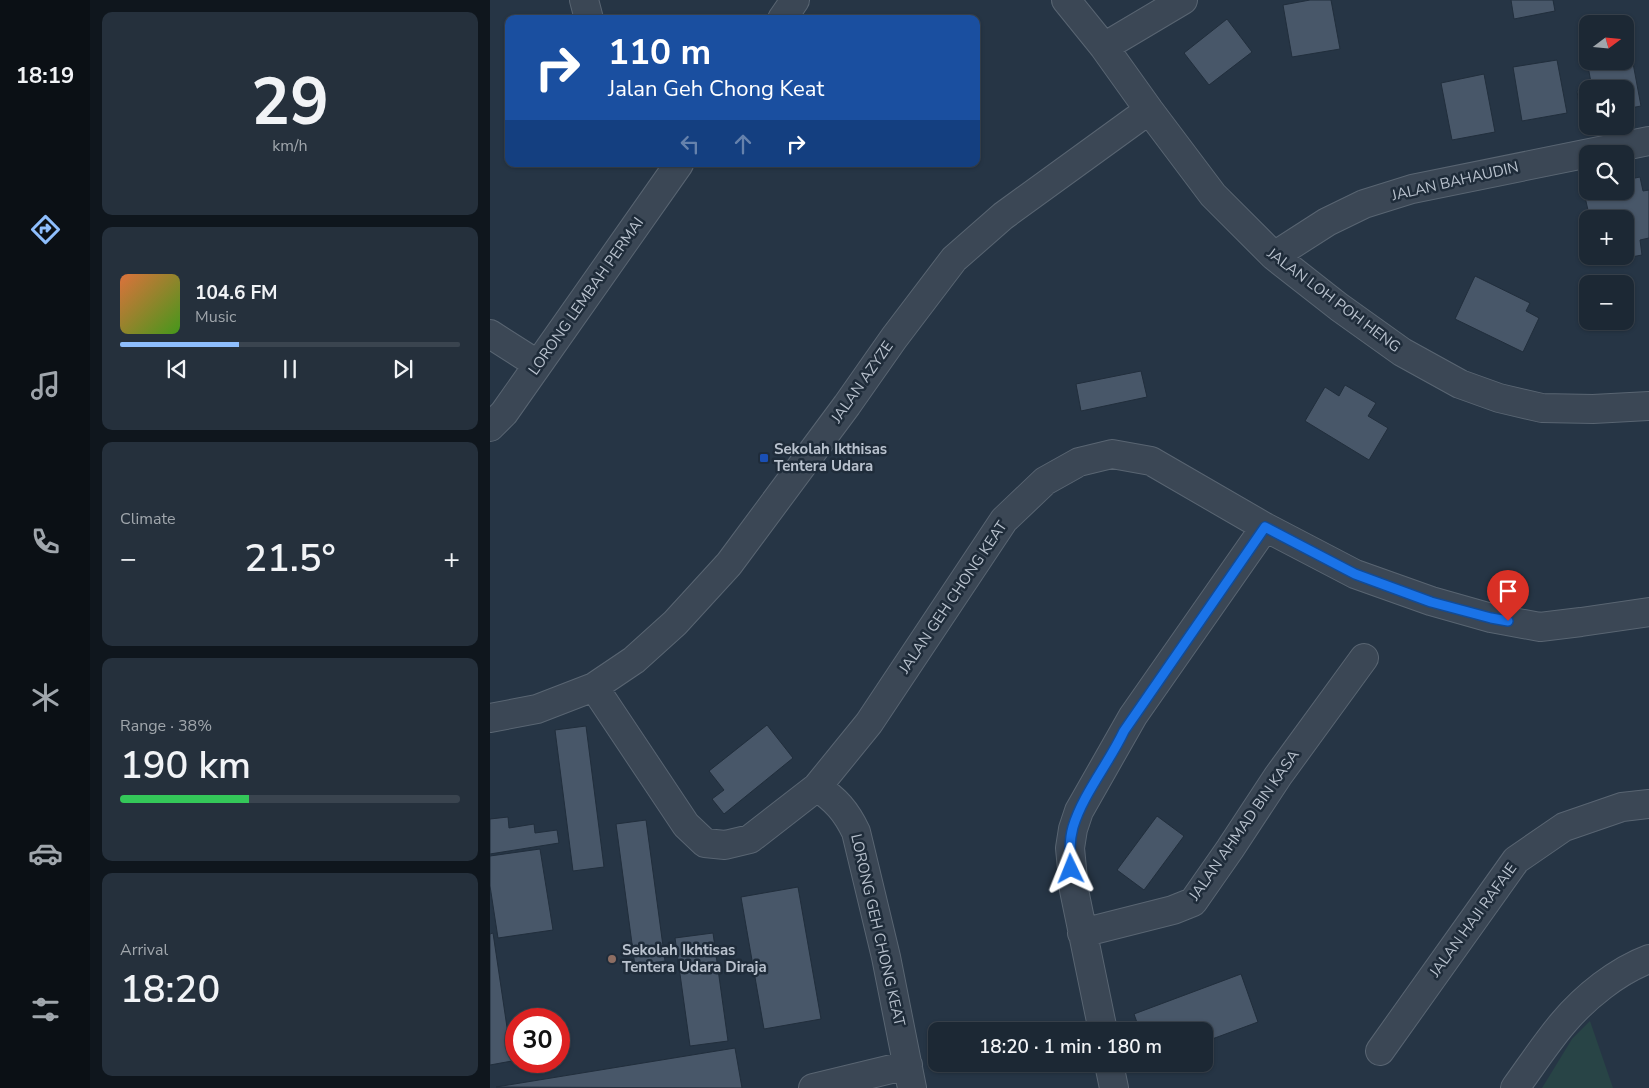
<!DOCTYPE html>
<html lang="en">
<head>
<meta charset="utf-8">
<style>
	:root { --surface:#1c2834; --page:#25303c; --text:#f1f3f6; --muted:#a0a6ac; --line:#3a444f; --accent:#8ebefd }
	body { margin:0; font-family:"Nunito Sans",sans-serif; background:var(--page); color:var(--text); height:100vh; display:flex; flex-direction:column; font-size:19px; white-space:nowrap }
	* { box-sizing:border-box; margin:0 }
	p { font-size:16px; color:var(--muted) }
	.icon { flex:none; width:28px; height:28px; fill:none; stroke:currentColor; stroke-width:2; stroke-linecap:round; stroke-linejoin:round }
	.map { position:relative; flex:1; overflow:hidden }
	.sheet { display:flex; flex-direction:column; gap:12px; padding:12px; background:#0f161d; width:400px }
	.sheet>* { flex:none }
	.top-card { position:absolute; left:15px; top:15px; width:475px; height:152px; border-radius:10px; box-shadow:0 1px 4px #0004,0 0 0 1px var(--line); background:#1a4fa0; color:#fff; overflow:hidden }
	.needle { width:32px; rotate:74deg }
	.tools { position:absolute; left:1089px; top:15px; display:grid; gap:10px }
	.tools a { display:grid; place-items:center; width:55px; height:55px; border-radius:10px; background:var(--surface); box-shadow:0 1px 4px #0004,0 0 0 1px var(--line); font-size:25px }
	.speed { position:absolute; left:15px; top:1008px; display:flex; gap:10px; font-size:25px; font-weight:700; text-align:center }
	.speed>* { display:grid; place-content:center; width:65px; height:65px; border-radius:50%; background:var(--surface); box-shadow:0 1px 4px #0004,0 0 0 1px var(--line); line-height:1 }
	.speed .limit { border:8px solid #d22; background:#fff; color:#111 }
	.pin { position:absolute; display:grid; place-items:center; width:42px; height:42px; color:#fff; margin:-51px -21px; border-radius:50% 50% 50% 0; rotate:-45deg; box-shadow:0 0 5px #0007 }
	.pin .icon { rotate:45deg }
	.me { position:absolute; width:55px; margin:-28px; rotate:358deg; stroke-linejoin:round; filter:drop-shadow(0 0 4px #0008) }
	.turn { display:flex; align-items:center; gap:18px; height:105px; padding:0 20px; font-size:22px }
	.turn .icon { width:65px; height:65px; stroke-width:2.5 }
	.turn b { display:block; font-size:35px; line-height:42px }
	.lanes { display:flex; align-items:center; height:48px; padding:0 20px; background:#0003; justify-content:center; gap:25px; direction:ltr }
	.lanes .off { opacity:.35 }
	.big { font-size:38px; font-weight:600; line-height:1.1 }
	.sheet .widget { flex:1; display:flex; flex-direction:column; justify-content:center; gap:8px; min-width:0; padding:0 18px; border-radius:10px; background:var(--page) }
	.sheet .dial { align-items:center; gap:0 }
	.dial b { font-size:65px; line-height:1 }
	.song { display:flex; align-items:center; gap:15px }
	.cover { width:60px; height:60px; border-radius:8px; background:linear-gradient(135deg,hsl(20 70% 55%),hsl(100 70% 35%)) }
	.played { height:5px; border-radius:2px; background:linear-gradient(90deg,var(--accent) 35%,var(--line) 35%) }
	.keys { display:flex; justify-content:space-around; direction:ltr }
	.heat { display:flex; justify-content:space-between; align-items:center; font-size:28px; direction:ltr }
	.charge { height:8px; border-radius:4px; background:linear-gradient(90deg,#34c759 38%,var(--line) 0) }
	.trip { position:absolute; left:438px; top:1022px; width:285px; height:50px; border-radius:10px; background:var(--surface); box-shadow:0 1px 4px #0004,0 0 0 1px var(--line); font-weight:600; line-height:50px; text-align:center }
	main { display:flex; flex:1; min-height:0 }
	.tabs { display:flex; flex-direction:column; width:90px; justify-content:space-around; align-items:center; background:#0b1015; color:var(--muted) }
	.tabs .icon { width:35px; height:35px }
	.tabs .on { color:var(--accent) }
	.tabs b { font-size:22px; color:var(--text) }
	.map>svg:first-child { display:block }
	.green { fill:#284446 }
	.building { fill:#485769; stroke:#212e3c }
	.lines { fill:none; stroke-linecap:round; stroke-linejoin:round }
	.minor-casing { stroke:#596572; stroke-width:30 }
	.minor { stroke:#3b4755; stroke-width:28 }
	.route-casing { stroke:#114b97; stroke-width:12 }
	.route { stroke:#1a73e8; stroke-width:9 }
	.transit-dot { fill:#1a4fb4; stroke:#1f2c3a; stroke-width:2 }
	.education-dot { fill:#8d6e63; stroke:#1f2c3a; stroke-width:2 }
	.labels { text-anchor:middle; stroke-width:5; stroke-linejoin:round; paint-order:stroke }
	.street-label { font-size:15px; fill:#b9c2ce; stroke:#1f2c3a }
	.poi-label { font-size:15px; font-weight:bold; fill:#b9c2ce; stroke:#1f2c3a; text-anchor:start }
</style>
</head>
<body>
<main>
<nav class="tabs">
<b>18:19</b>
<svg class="icon on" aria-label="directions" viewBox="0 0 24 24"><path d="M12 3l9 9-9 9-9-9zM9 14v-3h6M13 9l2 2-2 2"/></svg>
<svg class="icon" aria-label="music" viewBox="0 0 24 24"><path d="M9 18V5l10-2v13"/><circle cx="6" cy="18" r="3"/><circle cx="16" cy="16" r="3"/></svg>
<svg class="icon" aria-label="phone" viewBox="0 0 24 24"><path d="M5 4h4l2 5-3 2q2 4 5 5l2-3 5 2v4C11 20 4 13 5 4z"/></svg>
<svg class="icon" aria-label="climate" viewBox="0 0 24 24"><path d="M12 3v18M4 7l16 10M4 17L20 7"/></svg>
<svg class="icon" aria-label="car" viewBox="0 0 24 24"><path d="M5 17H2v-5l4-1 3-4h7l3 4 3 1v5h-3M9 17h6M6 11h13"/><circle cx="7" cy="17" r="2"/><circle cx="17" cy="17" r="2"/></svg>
<svg class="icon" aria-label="filters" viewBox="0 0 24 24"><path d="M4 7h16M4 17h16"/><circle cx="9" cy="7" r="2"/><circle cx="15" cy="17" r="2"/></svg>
</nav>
<section class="sheet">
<div class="widget dial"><b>29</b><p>km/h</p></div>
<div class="widget">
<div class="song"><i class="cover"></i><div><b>104.6 FM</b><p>Music</p></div></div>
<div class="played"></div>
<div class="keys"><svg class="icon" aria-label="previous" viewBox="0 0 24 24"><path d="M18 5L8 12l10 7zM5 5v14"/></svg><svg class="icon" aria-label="pause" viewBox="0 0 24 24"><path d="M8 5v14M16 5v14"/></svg><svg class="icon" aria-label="next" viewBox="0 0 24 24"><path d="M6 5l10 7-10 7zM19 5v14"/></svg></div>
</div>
<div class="widget"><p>Climate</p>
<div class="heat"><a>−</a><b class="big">21.5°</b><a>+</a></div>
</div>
<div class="widget"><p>Range · 38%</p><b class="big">190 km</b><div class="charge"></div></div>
<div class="widget"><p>Arrival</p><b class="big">18:20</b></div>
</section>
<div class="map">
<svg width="1159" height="1088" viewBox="0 0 1159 1088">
	<rect width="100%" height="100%" fill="#263545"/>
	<path class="green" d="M 1100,1021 L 1123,1088 L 1052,1088 L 1082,1039 Z"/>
	<path class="building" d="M 820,0 L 841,0 L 850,49 L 802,57 L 793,5 Z
		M 1021,0 L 1063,0 L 1065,11 L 1024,19 Z
		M 737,19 L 762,52 L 719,85 L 694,53 Z
		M 1137,31 L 1151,106 L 1135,109 L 1135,89 L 1098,89 L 1098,116 L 1091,117 L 1087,91 L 1102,88 L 1093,39 L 1098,38 L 1098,61 L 1135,61 L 1135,32 Z
		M 1067,60 L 1077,113 L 1032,121 L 1023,67 Z
		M 994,74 L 1005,132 L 962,140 L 951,83 Z
		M 1150,177 L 1153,191 L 1159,190 L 1159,238 L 1150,240 L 1152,255 L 1109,263 L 1107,256 L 1135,256 L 1135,219 L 1100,219 L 1093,188 L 1098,187 L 1098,191 L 1135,191 L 1135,180 Z
		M 985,276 L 1040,303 L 1036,311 L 1049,318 L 1033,352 L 965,319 Z
		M 651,371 L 657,397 L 591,411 L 586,384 Z
		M 855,385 L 886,403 L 878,416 L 898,428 L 879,460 L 815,421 L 835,387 L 849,396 Z
		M 277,725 L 303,758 L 234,814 L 222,799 L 234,790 L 219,771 Z
		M 96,726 L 114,867 L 83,871 L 65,730 Z
		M 667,816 L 694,836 L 654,890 L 627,870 Z
		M 18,817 L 19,828 L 44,824 L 45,833 L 67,830 L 69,843 L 0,854 L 0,819 Z
		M 156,820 L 175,961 L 145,966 L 126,824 Z
		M 50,849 L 63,930 L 8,938 L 0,886 L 0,856 Z
		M 308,887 L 331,1019 L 274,1029 L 251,897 Z
		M 3,933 L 22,1061 L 0,1065 L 0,934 Z
		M 223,933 L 238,1041 L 200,1046 L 185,938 Z
		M 751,974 L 768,1022 L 714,1042 L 714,1031 L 650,1031 L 644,1014 Z
		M 245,1048 L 252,1088 L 6,1087 Z"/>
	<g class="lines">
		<defs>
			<path id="minor" d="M 94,0 L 99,19
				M 576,0 L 614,47 L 659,110 L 723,195 L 784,256 L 849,307 L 912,352 L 970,384 L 1009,398 L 1052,408 L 1103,409 L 1159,406
				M 292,19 L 305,0
				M 614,47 L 693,0
				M 784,256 L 837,222 L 874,204 L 922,189 L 1159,141
				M 0,334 L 47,364
				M 0,427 L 14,413 L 189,164
				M 104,687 L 196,825 L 215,843 L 235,845 L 260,839 L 327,787 L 379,723 L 514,520 L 555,481 L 589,462 L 622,454 L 661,461 L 775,527 L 865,574 L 941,601 L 1001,618 L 1050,627 L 1091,622 L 1159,612
				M 0,718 L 47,709 L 104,687 L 144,660 L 185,623 L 239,564 L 357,405 L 404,338 L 464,259 L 513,216 L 659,110
				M 327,787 C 346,800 356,811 366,832 L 396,957 L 422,1088
				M 592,933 L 683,910 L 703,902 L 740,849 L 788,776 L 874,658
				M 613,1031 L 584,890 L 580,848 L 583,829 L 589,811 L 643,716 L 775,527
				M 890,1051 L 1026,860 L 1074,827 L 1132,807 L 1159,804
				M 619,1064 L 624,1088
				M 323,1088 L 418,1065
				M 1025,1088 C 1041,1066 1056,1043 1073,1023 C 1095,997 1127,971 1159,959"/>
		</defs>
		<use href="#minor" class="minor-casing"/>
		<use href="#minor" class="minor"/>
	</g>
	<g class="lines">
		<defs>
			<path id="route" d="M 581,869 C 580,855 579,841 583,827 C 593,794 619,763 634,731 L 775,527 L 865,574 L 941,602 L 1001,618 L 1018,621"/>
		</defs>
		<use href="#route" class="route-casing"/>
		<use href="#route" class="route"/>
	</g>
	<rect class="transit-dot" x="269" y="453" width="10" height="10" rx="2.5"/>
	<circle class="education-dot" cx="122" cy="959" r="5"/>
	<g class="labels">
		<g class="street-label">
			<text transform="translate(965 181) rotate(-13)" y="5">JALAN BAHAUDIN</text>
			<text transform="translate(96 296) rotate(-55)" y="5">LORONG LEMBAH PERMAI</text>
			<text transform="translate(844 300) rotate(37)" y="5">JALAN LOH POH HENG</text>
			<text transform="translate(372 382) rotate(-55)" y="5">JALAN AZYZE</text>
			<text transform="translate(463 597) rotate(-56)" y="5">JALAN GEH CHONG KEAT</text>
			<text transform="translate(754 825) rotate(-55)" y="5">JALAN AHMAD BIN KASA</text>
			<text transform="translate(983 920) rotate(-54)" y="5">JALAN HAJI RAFAIE</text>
			<text transform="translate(388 930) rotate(77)" y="5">LORONG GEH CHONG KEAT</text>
		</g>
		<g class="poi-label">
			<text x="284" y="454">Sekolah Ikthisas<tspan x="284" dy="17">Tentera Udara</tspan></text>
			<text x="132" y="955">Sekolah Ikhtisas<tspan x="132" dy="17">Tentera Udara Diraja</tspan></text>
		</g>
	</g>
</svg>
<div class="tools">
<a><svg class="needle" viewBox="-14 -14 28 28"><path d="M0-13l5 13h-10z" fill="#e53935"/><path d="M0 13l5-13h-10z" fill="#a0a6ac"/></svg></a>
<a><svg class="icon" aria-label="sound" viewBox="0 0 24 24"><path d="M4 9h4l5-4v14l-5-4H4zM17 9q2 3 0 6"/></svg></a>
<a><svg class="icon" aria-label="search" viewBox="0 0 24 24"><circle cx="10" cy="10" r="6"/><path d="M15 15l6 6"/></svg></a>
<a>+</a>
<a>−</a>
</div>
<div class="speed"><div class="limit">30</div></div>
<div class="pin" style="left:1018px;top:621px;background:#d93025"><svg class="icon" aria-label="arrive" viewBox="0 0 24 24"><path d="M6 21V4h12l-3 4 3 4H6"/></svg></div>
<svg class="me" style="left:581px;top:869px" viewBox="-20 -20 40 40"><path d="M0-17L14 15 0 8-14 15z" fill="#1a73e8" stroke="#fff" stroke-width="4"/></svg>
<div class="trip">18:20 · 1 min · 180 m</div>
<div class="top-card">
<div class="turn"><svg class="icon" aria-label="right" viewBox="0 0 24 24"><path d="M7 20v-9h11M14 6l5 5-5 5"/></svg><div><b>110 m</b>Jalan Geh Chong Keat</div></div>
<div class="lanes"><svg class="icon off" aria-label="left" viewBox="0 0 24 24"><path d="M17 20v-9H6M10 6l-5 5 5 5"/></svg><svg class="icon off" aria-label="ahead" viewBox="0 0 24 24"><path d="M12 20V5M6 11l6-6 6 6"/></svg><svg class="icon" aria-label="right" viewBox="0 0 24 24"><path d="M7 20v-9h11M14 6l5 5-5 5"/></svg></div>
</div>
</div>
</main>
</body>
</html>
